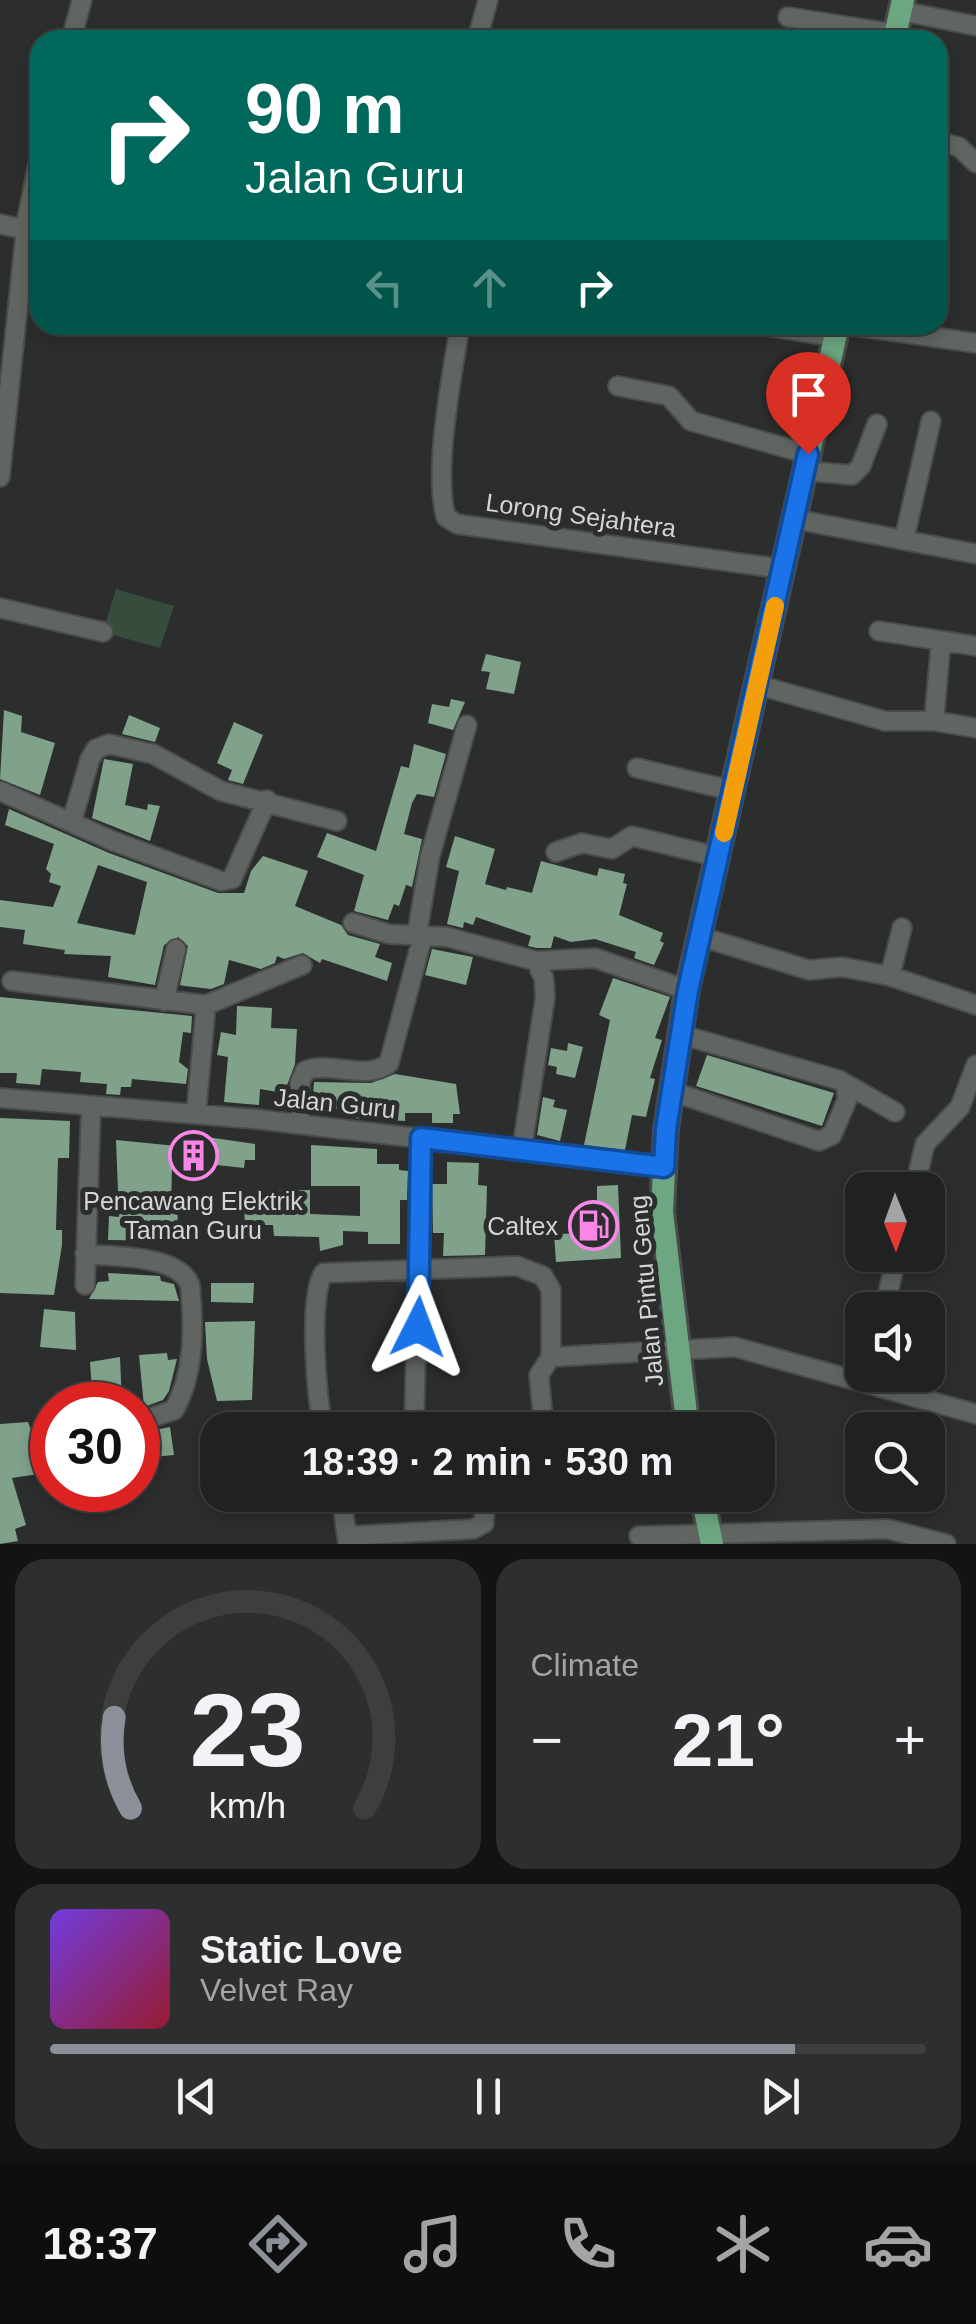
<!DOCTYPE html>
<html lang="en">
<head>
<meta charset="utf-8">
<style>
	:root { --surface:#202221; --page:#2d2f2e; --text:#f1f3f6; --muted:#a2a4a5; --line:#3d3f3f; --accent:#8c9099 }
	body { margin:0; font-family:Helvetica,sans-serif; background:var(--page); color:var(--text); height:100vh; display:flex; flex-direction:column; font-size:38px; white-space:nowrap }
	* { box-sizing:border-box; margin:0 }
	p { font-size:32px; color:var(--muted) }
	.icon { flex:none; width:55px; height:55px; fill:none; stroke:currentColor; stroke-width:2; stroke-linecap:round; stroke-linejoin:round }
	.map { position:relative; height:1544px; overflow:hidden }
	.panel { display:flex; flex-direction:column; gap:15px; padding:15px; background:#121312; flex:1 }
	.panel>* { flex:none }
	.top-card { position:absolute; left:30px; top:30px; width:918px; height:305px; border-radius:30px; box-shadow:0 5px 15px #0003,0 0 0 2px var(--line); background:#00695c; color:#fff; overflow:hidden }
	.needle { width:65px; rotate:179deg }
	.tools { position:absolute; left:845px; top:1172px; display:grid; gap:20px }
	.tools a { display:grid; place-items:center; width:100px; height:100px; border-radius:20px; background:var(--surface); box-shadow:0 5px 15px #0003,0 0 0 2px var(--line); font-size:50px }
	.speed { position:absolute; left:30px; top:1382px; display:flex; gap:20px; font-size:50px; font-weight:700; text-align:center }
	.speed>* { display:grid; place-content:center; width:130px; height:130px; border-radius:50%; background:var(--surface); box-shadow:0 5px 15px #0003,0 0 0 2px var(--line); line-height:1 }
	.speed .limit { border:15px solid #d22; background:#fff; color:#111 }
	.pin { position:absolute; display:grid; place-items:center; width:85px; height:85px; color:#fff; margin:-102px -42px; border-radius:50% 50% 50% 0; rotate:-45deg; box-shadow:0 0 10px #0007 }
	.pin .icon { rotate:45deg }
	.me { position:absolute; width:110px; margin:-55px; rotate:3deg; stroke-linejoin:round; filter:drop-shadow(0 0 8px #0008) }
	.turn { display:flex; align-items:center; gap:35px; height:210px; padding:0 50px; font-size:45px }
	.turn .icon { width:130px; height:130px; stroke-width:2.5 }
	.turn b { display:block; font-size:70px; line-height:85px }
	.lanes { display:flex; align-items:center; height:95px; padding:0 50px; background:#0003; justify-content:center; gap:50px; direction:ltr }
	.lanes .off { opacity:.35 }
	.big { font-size:75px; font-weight:800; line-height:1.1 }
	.panel .widget { flex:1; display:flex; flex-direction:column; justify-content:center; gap:15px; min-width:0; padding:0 35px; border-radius:30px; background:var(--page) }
	.panel .dial { align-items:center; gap:0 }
	.dial svg { height:260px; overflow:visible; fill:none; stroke:var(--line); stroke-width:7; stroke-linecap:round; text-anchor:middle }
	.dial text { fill:var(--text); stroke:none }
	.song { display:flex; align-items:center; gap:30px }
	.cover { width:120px; height:120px; border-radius:15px; background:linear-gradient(135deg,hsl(260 70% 55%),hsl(350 70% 35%)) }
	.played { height:10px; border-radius:5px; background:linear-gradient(90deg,var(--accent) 85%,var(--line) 85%) }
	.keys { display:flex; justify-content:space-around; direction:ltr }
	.heat { display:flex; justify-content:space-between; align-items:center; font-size:55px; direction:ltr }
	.panel .tiles { flex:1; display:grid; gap:15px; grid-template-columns:1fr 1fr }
	.widget:last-child { grid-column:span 2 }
	.trip { position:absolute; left:200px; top:1412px; width:575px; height:100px; border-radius:30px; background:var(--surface); box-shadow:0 5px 15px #0003,0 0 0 2px var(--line); font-weight:800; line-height:100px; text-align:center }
	.dock { display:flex; height:160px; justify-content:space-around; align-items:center; background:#0d0e0d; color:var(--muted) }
	.dock .icon { width:70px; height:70px }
	.dock .selected { color:var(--accent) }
	.dock b { font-size:45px; color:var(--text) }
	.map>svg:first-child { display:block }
	.green { fill:#364c3c }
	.building { fill:#80a28a; fill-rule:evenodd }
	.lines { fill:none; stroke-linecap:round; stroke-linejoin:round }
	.minor-casing { stroke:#494c4a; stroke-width:22 }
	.major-casing { stroke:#494c4a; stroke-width:28 }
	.minor { stroke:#616562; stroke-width:18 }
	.major { stroke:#6da781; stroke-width:22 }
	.route-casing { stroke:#114b97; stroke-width:25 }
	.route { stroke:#1a73e8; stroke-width:18 }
	.slow { stroke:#f59e0b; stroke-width:18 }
	.labels { text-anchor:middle; stroke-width:10; stroke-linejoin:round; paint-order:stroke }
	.street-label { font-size:25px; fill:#d4d6d4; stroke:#2b2e2c }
	.poi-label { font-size:25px; fill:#d4d6d4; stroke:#2b2e2c }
</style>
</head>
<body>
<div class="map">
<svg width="976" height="1544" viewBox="0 0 976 1544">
	<rect width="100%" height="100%" fill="#2b2e2c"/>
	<path class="green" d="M 116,589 L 174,606 L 160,648 L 103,632 Z"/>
	<path class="building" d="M 486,654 L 521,662 L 514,694 L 486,689 L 490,672 L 481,671 Z
		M 451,699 L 465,702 L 453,730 L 428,723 L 432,704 L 449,707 Z
		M 4,710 L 22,716 L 21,732 L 55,743 L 40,795 L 0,779 Z
		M 129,715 L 160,728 L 155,742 L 122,734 Z
		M 234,722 L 263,735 L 243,784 L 228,780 L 232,770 L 217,763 Z
		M 414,744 L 446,754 L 434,797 L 417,794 L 412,803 L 404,834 L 422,839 L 412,887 L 406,885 L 399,906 L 394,904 L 388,920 L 354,911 L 364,875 L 317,857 L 327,833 L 376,851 L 401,766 L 409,768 Z
		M 104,759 L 133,764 L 125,805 L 147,810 L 148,804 L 160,806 L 150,841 L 92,818 Z
		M 9,809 L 109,853 L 218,893 L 244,893 L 251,871 L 263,856 L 308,871 L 295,906 L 341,925 L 348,935 L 380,944 L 375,957 L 392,963 L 387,981 L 322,959 L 320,963 L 303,953 L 284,959 L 277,956 L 275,963 L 261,969 L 229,960 L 224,984 L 211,989 L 185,986 L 180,985 L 188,946 L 178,937 L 164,945 L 155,985 L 108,977 L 111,956 L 64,954 L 65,950 L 23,944 L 25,930 L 0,927 L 0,900 L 53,907 L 61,886 L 49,882 L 51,874 L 46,869 L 54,844 L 5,825 ZM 98,865 L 147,882 L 135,935 L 77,923 Z
		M 455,836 L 495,849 L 485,884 L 506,890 L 507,887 L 532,893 L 541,861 L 597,876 L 599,868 L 625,874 L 623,883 L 627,884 L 619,915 L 663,933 L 660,941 L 664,943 L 654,965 L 634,958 L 636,952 L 595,939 L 571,942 L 554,936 L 551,948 L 537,948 L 528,946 L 531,936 L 476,917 L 473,925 L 464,922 L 463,928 L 447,924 L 459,871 L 446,867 Z
		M 432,949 L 473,957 L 466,985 L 425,975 Z
		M 613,978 L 670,997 L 655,1038 L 662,1040 L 650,1078 L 655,1079 L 646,1117 L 632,1115 L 625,1150 L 584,1145 L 610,1020 L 599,1015 Z
		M 0,997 L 192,1016 L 191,1033 L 183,1032 L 179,1062 L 188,1069 L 186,1084 L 132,1079 L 131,1087 L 121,1087 L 120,1095 L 106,1094 L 107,1084 L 80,1082 L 81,1072 L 42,1069 L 40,1085 L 16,1083 L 17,1073 L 0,1073 Z
		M 237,1006 L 272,1008 L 271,1028 L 297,1029 L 295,1064 L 284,1093 L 260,1089 L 259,1105 L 224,1102 L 228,1057 L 217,1055 L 221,1032 L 236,1035 Z
		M 568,1043 L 583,1047 L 575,1078 L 556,1074 L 557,1067 L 548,1065 L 551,1048 L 567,1051 Z
		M 707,1055 L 834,1093 L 822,1126 L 696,1086 Z
		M 395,1074 L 456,1084 L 460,1114 L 453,1114 L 453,1123 L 432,1123 L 432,1113 L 405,1113 L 405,1121 L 353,1118 L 353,1110 L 312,1107 L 314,1082 L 371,1083 Z
		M 543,1097 L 555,1100 L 553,1107 L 567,1110 L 560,1141 L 537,1135 Z
		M 0,1118 L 70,1121 L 69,1158 L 58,1158 L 56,1230 L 62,1230 L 62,1245 L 54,1295 L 0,1293 Z
		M 207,1137 L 255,1144 L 255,1160 L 245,1160 L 244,1168 L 180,1161 L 179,1167 L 172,1167 L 171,1207 L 178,1207 L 177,1235 L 170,1235 L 170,1241 L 108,1240 L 109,1216 L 119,1217 L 116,1140 L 207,1149 Z
		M 311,1145 L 377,1149 L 377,1164 L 399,1164 L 399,1170 L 408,1171 L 407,1200 L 400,1200 L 400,1244 L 368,1244 L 368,1232 L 343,1231 L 343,1245 L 320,1251 L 319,1237 L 274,1236 L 273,1225 L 245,1225 L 244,1206 L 272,1206 L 271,1191 L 310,1190 L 310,1214 L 360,1216 L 360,1186 L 311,1186 Z
		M 447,1162 L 479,1163 L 478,1185 L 487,1186 L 485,1255 L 443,1256 L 444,1233 L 433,1233 L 432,1184 L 447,1184 Z
		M 618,1185 L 621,1258 L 556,1262 L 554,1234 L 597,1233 L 597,1186 Z
		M 108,1273 L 160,1276 L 161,1281 L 174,1284 L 179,1301 L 89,1299 L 98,1282 L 109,1281 Z
		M 211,1283 L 254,1283 L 253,1303 L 211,1302 Z
		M 44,1309 L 75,1312 L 76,1350 L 40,1347 Z
		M 255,1321 L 252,1400 L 217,1401 L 207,1359 L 205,1322 Z
		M 167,1353 L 168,1360 L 177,1359 L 169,1391 L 163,1400 L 144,1407 L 139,1355 Z
		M 120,1357 L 122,1405 L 93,1405 L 90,1362 Z
		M 28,1422 L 31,1430 L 47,1429 L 52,1472 L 12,1478 L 26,1525 L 15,1529 L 18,1541 L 0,1544 L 0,1424 Z
		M 170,1427 L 174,1455 L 153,1457 L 150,1431 Z"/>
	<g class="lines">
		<defs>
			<path id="minor" d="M 901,11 L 976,26
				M 788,17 L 896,34
				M 71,40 L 82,0
				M 477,40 L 488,0
				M 938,141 L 959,147 L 976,163
				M 0,224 L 26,230
				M 460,325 C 452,375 433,470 446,517 L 457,524 L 783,569
				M 760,325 L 835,337
				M 848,325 L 976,343
				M 618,386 L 669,396 L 691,421 L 808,454
				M 805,471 L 852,475 L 861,466 L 877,424
				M 0,477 L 27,219 L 40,155
				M 794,519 L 976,554
				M 904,540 L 931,421
				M 0,608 L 103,632
				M 879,631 L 976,646
				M 758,685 L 885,721 L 934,721 L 976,728
				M 934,721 L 941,641
				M 637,768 L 734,791
				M 0,791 L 113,841 L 221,881 L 232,879 L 267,800
				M 72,821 L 90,759 L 96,749 L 109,744 L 153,754 L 221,791 L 337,821
				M 556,852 L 582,843 L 612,849 L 632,836 L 718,857
				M 353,923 L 389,934 L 447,937 L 536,961 L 544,979 L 545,998 L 522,1149
				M 417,934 L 430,856 L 467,725
				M 702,937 L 809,970 L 842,967 L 890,976 L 976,1005
				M 536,961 L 595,958 L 687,990
				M 890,976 L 902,928
				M 12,981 L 206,1005 L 302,965
				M 164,1001 L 176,949
				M 679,1034 L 839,1080 L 895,1112
				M 671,1091 L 819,1141 L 832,1135 L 847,1100 L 846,1084
				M 0,1098 L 255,1119 L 664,1167
				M 196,1114 L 206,1005
				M 300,1124 L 300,1082 L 305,1071 C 330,1060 368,1082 389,1063 L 423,935
				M 914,1190 L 925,1144 L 960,1107 L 976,1065
				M 85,1254 C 113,1257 178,1254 190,1285 C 194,1326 195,1373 174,1410 L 138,1422
				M 85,1285 L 91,1106
				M 884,1310 L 897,1255
				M 551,1357 L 735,1347 L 976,1414
				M 324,1430 C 316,1403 308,1293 324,1273 L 517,1266 L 543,1276 L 551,1290 L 551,1357 L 539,1375 L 544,1430
				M 414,1430 L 421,1138
				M 341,1495 L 348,1544
				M 348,1536 L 473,1529 L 484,1523 L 485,1495
				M 639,1536 L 888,1529 L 946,1544"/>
			<path id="major" d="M 894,40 L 903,0
				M 688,1430 L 662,1212 L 666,1129 L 687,990 L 838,325
				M 702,1495 L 712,1544"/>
		</defs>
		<use href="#minor" class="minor-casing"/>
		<use href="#major" class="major-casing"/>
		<use href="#minor" class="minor"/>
		<use href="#major" class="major"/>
	</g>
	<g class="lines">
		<defs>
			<path id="route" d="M 418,1327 L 421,1138 L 664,1167 L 666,1129 L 688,990 L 808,454"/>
		</defs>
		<use href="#route" class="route-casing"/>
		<use href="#route" class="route"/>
		<path class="slow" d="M 724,833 L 775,606"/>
	</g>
	<defs>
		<symbol id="building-ring" viewBox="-11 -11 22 22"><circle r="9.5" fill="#2b2e2c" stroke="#fa87e7" stroke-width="1.5"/><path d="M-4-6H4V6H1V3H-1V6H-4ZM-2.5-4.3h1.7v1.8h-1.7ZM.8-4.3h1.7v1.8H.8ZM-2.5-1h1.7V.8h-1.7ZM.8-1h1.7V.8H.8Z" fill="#fa87e7"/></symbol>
		<symbol id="fuel-ring" viewBox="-11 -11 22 22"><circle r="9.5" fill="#2b2e2c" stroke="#fa87e7" stroke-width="1.5"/><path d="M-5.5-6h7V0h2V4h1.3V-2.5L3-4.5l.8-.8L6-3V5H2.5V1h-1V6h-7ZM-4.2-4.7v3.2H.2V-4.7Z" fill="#fa87e7"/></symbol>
	</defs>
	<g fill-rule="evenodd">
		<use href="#building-ring" x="166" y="1128" width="55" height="55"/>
		<use href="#fuel-ring" x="566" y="1198" width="55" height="55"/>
	</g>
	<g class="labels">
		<g class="street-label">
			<text transform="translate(581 515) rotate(8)" y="9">Lorong Sejahtera</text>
			<text transform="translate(335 1103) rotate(6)" y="9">Jalan Guru</text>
			<text transform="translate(646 1291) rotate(-95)" y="9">Jalan Pintu Geng</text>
		</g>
		<g class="poi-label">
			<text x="193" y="1210">Pencawang Elektrik<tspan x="193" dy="29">Taman Guru</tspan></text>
			<text x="558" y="1235" text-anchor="end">Caltex</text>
		</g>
	</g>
</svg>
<div class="tools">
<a><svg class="needle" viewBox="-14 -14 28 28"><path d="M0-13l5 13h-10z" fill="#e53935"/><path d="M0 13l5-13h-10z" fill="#a2a4a5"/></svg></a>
<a><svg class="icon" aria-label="sound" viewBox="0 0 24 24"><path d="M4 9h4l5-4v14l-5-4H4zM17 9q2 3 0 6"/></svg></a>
<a><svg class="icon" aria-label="search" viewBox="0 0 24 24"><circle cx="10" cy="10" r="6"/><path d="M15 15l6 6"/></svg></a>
</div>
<div class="speed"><div class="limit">30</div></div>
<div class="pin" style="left:808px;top:454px;background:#d93025"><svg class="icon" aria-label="arrive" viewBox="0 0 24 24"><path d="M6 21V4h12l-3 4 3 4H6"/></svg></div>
<svg class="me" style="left:418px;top:1327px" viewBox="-20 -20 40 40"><path d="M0-17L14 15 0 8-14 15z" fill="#1a73e8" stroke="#fff" stroke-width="4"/></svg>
<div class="trip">18:39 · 2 min · 530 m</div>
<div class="top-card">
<div class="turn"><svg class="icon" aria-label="right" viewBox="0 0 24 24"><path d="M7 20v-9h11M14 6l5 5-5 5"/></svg><div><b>90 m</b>Jalan Guru</div></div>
<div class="lanes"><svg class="icon off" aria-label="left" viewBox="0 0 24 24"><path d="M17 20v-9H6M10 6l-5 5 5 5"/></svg><svg class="icon off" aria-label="ahead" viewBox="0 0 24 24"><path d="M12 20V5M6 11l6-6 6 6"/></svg><svg class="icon" aria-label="right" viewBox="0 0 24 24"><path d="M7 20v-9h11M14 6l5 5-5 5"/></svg></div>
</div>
</div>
<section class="panel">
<div class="tiles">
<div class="widget dial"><svg viewBox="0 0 100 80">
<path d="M14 69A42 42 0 1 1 86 69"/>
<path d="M14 69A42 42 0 0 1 9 41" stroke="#8c9099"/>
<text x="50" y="56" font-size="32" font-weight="700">23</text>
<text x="50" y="72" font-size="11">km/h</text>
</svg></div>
<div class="widget"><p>Climate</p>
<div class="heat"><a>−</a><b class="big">21°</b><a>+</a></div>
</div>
<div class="widget">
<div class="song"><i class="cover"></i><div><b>Static Love</b><p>Velvet Ray</p></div></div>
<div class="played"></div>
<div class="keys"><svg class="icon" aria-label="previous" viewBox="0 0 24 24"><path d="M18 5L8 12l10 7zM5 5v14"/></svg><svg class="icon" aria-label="pause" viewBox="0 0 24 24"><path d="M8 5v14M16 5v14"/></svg><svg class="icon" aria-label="next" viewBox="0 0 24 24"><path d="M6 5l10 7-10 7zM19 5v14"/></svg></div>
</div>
</div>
</section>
<nav class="dock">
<b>18:37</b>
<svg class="icon selected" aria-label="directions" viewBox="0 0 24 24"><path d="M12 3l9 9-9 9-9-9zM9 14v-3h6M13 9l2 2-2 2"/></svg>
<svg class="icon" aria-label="music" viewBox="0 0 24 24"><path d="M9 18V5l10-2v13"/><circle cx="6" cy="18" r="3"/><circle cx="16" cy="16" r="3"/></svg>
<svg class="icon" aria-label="phone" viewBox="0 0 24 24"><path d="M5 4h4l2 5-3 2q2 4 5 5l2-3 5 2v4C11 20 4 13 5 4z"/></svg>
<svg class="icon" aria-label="climate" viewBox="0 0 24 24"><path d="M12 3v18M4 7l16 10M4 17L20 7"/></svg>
<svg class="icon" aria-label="car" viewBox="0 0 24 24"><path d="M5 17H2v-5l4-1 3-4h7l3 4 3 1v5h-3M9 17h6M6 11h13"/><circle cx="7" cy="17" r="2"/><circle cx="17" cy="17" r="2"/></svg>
</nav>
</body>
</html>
